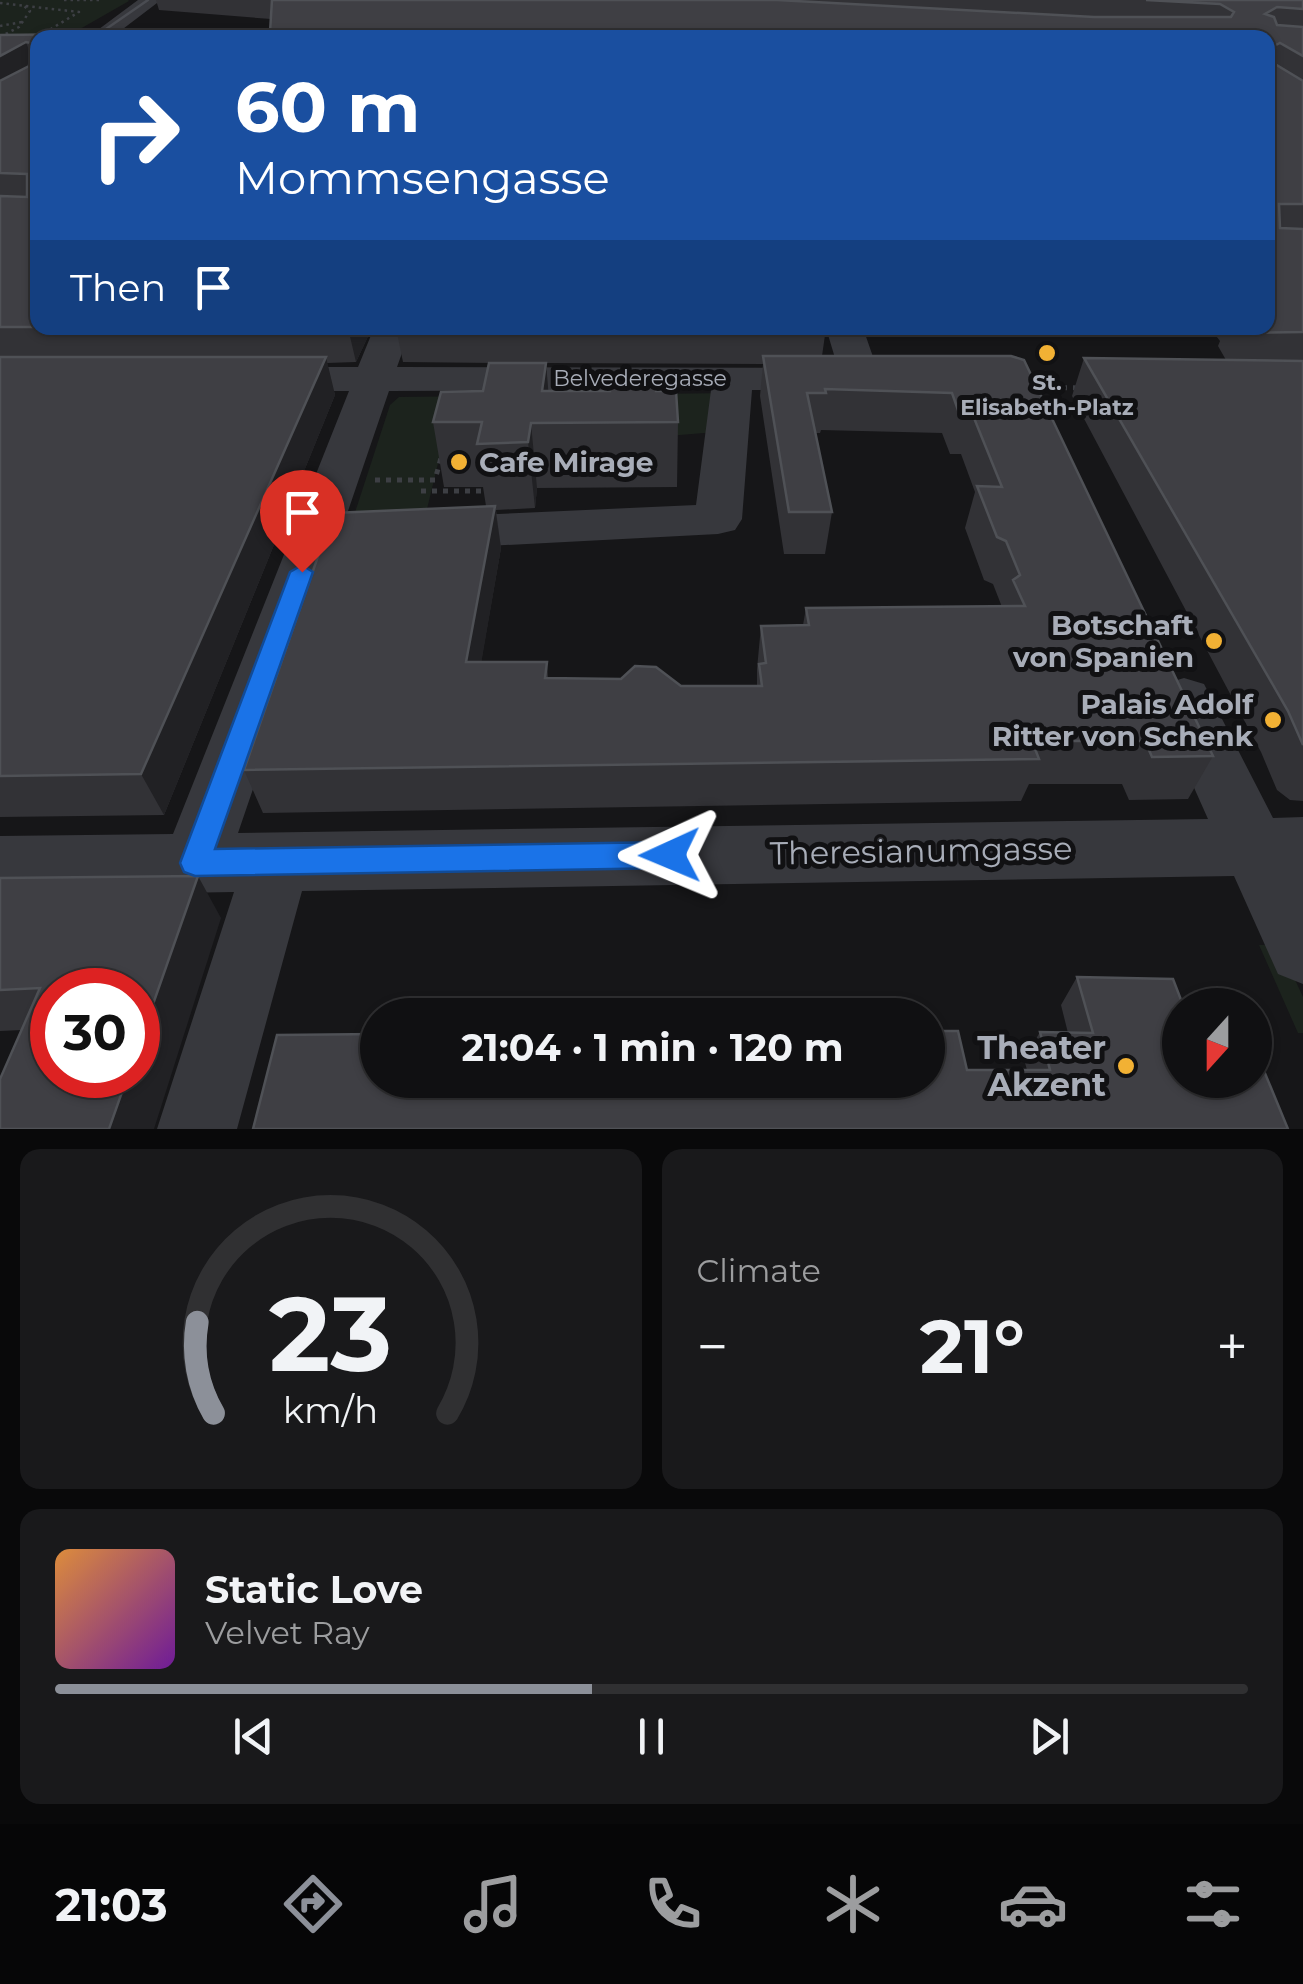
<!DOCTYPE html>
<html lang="en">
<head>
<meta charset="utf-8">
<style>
	:root { --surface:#101012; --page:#19191b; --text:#f1f3f6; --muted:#9c9d9f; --line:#303032; --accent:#8c9099 }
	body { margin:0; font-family:Montserrat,sans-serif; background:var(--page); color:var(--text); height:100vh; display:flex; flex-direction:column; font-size:38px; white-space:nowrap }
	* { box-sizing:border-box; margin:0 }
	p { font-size:32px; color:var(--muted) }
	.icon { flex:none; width:55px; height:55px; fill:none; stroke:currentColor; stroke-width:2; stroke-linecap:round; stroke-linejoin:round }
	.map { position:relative; height:1129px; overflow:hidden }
	.drawer { display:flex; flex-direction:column; gap:20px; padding:20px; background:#09090a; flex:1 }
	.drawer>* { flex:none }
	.guide { position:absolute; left:30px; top:30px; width:1245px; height:305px; border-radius:20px; box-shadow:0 2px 8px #0004,0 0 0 2px var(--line); background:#1a4fa0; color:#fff; overflow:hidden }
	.needle { width:65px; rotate:201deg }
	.buttons { position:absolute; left:1162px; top:988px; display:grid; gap:20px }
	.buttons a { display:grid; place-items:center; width:110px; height:110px; border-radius:50%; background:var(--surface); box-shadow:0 2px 8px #0004,0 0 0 2px var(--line); font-size:50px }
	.speed { position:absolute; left:30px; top:968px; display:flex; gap:20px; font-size:50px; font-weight:700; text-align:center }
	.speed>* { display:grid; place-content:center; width:130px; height:130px; border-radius:50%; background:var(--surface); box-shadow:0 2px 8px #0004,0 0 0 2px var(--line); line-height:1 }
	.speed .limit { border:15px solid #d22; background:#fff; color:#111 }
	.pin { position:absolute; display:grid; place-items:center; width:85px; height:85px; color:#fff; margin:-102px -42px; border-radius:50% 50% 50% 0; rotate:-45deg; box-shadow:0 0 10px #0007 }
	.pin .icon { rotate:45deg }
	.me { position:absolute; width:110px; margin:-55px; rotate:269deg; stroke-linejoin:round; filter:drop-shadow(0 0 8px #0008) }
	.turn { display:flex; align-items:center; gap:35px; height:210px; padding:0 40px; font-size:45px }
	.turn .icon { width:130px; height:130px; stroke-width:2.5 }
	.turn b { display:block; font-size:70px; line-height:85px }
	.then { display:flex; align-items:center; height:95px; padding:0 40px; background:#0003; gap:20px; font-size:38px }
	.big { font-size:75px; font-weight:700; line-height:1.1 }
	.drawer .card { flex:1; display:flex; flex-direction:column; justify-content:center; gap:15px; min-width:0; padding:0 35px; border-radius:20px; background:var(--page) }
	.drawer .dial { align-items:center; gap:0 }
	.dial svg { height:260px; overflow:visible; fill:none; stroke:var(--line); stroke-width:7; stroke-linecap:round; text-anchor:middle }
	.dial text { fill:var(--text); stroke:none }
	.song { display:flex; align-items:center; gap:30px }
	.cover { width:120px; height:120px; border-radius:15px; background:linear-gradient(135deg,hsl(30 70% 55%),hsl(280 70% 35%)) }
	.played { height:10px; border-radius:5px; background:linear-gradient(90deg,var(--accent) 45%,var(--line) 45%) }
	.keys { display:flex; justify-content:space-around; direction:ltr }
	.heat { display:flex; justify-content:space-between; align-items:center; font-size:55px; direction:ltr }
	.drawer .tiles { flex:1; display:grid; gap:20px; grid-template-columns:1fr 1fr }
	.card:last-child { grid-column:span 2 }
	.trip { position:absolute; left:360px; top:998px; width:585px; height:100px; border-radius:50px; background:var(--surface); box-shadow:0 2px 8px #0004,0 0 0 2px var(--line); font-weight:700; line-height:100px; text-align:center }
	.menu { display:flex; height:160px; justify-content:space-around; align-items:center; background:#060607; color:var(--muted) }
	.menu .icon { width:70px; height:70px }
	.menu .selected { color:var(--accent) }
	.menu b { font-size:45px; color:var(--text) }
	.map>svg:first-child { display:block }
	.green { fill:#1c231d }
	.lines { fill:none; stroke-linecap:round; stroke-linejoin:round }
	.path-far1 { stroke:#3d3f44; stroke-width:2.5; stroke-dasharray:2.5 4; stroke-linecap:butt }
	.path { stroke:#3d3f44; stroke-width:5; stroke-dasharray:5 6; stroke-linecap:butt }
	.minor { fill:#37383d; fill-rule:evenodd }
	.tram { stroke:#4a4c52; stroke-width:2.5 }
	.wall { fill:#323236; fill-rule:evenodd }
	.shaded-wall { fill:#212124 }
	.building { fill:#3f3f44; stroke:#4f5156; stroke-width:2.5 }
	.route { fill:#1a73e8; stroke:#114b97; stroke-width:2.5 }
	.poi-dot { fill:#f2b134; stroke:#111113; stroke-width:4 }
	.labels { text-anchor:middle; stroke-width:10; stroke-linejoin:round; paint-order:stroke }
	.far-street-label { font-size:22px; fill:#a8adb8; stroke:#111113 }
	.far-poi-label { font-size:22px; font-weight:bold; fill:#a8adb8; stroke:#111113 }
	.poi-label { font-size:28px; font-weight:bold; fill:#a8adb8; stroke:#111113; text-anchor:end }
	.near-street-label { font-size:32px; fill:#a8adb8; stroke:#111113 }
	.near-poi-label { font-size:32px; font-weight:bold; fill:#a8adb8; stroke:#111113; text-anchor:end }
</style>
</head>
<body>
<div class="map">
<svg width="1303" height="1129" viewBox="0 0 1303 1129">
	<rect width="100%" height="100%" fill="#161618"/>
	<path class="green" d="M 0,0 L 128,0 L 129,1 L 66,37 L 38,38 L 0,78 Z
		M 733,393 L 728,431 L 440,455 L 421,534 L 347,537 L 390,405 L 399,397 Z
		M 1259,945 L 1279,945 L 1303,997 L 1303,1033 L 1298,1033 Z"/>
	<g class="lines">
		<path class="path-far1" d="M 64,0 L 102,0
			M 0,3 L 79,12 L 36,38
			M 0,26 L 22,22
			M 0,37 L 19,27 L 30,11 L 24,6"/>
		<path class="path" d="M 1029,387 L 1081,388
			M 375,480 L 435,480 L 442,454
			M 421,491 L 485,491"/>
		<path class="minor" d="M 138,0 L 161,0 L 111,38 L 87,38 Z
			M 374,328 L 411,328 L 397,367 L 838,368 L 826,328 L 863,328 L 880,377 L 874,385 C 863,388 852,385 843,387 C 813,391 783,390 752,390 L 742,519 L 735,530 L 718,534 L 430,549 L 413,544 L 406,533 L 413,522 L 430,517 L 696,505 L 711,390 L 389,391 L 238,833 L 1208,819 L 1155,700 L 1164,684 L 1184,678 L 1204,684 L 1273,818 L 1303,817 L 1303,984 L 1278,974 L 1234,876 L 302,891 L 237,1129 L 157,1129 L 234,892 L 0,896 L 0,836 L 173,834 L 349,391 L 265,391 L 251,387 L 245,379 L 251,371 L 265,367 L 358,367 Z"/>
		<path class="tram" d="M 93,38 L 148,0"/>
	</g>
	<path class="wall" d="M 156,0 L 1303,0 L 1303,801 L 1290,800 L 1277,790 L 1261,752 L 1072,396 L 1084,358 L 1226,360 L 1218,346 L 1220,341 L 1210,328 L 1268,328 L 1268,38 L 38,38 L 38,328 L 372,328 L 356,362 L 327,363 L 335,395 L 164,815 L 0,817 L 0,35 L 270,32 L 271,19 L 159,10 Z
		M 396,328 L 826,328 L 822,356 L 1011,356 L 1213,756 L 1188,799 L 1129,800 L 1122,784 L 1029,784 L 1021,801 L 263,813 L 244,770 L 486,506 L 483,487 L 444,487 L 433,422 L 483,391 L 495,363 L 403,362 ZM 546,363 L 763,364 L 760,396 L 784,554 L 825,554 L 832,512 L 816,433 L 820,433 L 821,430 L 942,433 L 950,454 L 961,454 L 975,492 L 965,528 L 984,580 L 993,584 L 1002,607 L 806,608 L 803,625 L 761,626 L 757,669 L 757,686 L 681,686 L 548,678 L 547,662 L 481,662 L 501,548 L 496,510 L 535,508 L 537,488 L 677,487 L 678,422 L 656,391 L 548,391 Z
		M 0,878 L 221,918 L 22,1030 L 0,1031 Z
		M 1077,977 L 1180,1080 L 967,1070 L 1027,1070 L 1024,1059 L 1040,1032 L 1068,1033 L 1061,1005 Z"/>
	<path class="shaded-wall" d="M 26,42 L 36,69 L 0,90 L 0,56 Z
		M 348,328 L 372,328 L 356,362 Z
		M 326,357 L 335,395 L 164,815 L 141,774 Z
		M 546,363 L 551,423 L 542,391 Z
		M 531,423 L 537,488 L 535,508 L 528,442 Z
		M 495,506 L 501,548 L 474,705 L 466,662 Z
		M 198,876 L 221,918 L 154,1129 L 109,1129 L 128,1075 L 138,1075 L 138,1047 Z"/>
	<path class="building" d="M 272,0 L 777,0 L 1094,17 L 1231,17 L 1234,12 L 1220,4 L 1146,0 L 1303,0 L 1303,9 L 1277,7 L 1265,14 L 1274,17 L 1277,25 L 1303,27 L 1303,56 L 1280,43 L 1274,46 L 1275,64 L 1303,81 L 1303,204 L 1279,204 L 1280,228 L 1303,229 L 1303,332 L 1249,333 L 1245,328 L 1268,328 L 1268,38 L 38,38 L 38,327 L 0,327 L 0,196 L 27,197 L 27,174 L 0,173 L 0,81 L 29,66 L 31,43 L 26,42 L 0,56 L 0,35 L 270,32 Z
		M 763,356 L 1011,356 L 1024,360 L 1213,756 L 1152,757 L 1145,741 L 1032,741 L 1039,759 L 244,770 L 333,513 L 495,506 L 466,662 L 547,662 L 545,678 L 621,679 L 635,666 L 656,667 L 681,686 L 762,686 L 759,664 L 766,663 L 761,626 L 809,625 L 806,608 L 1025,606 L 1013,580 L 1020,575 L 1006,541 L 997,537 L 977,486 L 1002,487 L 972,413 L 959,413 L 952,393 L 825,389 L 826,393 L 807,393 L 832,512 L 789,512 Z
		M 0,357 L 326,357 L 141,774 L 0,776 Z
		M 1084,358 L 1303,361 L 1303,745 L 1288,711 Z
		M 489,363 L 546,363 L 542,391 L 610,391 L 610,386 L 656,385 L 656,391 L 676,391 L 678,422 L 531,423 L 528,442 L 477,444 L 482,422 L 433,422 L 441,392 L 483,391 Z
		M 198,876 L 138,1047 L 138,990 L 52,990 L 52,1075 L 128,1075 L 109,1129 L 0,1129 L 0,1079 L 40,988 L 0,990 L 0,878 Z
		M 1077,977 L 1173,979 L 1183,1005 L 1180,1005 L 1180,1080 L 1255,1080 L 1255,1049 L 1288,1129 L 253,1129 L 277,1035 L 378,1034 L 378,1080 L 928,1080 L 928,1031 L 958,1031 L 967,1070 L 1050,1070 L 1040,1032 L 1093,1033 Z
		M 579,1009 L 659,1009 L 660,1015 L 578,1015 Z"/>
	<path class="route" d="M 302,565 L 313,572 L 215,849 L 670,842 L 681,846 L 685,855 L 681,865 L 670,868 L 195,876 L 184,872 L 180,863 L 290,572 Z"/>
	<g class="poi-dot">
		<circle cx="1047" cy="353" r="10"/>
		<circle cx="459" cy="462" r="10"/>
		<circle cx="1214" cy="641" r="10"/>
		<circle cx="1273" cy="720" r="10"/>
		<circle cx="1126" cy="1066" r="10"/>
	</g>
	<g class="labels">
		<g class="far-street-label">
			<text x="640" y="386">Belvederegasse</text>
		</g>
		<g class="far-poi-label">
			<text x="1047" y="390">St.<tspan x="1047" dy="25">Elisabeth-Platz</tspan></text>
		</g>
		<g class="poi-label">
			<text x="479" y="472" text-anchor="start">Cafe Mirage</text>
			<text x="1194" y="635">Botschaft<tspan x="1194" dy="32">von Spanien</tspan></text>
			<text x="1253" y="714">Palais Adolf<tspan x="1253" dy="32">Ritter von Schenk</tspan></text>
		</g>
		<g class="near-street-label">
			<text transform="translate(921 851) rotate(-1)" y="11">Theresianumgasse</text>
		</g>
		<g class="near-poi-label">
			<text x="1106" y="1059">Theater<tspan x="1106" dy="37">Akzent</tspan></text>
		</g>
	</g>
</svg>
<div class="buttons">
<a><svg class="needle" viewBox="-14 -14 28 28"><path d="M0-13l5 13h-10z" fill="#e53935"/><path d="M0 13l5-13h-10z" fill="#9c9d9f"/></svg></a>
</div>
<div class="speed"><div class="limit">30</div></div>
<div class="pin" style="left:302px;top:572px;background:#d93025"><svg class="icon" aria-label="arrive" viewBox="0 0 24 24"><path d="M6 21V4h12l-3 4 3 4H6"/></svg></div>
<svg class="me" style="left:670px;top:855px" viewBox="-20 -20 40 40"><path d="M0-17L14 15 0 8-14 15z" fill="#1a73e8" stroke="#fff" stroke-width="4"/></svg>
<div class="trip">21:04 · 1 min · 120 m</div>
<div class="guide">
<div class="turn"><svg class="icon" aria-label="right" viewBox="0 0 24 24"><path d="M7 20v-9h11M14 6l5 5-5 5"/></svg><div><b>60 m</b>Mommsengasse</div></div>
<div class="then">Then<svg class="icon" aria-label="arrive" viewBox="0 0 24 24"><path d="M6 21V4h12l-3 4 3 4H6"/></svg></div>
</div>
</div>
<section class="drawer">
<div class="tiles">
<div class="card dial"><svg viewBox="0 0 100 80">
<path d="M14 69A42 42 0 1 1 86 69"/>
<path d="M14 69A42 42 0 0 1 9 41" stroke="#8c9099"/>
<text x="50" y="56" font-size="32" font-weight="700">23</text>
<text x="50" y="72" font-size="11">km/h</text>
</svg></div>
<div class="card"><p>Climate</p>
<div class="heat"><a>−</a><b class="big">21°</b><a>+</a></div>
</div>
<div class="card">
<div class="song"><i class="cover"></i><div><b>Static Love</b><p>Velvet Ray</p></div></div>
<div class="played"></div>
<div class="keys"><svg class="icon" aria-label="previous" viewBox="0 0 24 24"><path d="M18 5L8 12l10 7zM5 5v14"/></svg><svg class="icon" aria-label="pause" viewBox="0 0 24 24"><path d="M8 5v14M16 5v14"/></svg><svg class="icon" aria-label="next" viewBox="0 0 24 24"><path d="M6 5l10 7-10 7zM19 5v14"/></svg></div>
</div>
</div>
</section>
<nav class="menu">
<b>21:03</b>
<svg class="icon selected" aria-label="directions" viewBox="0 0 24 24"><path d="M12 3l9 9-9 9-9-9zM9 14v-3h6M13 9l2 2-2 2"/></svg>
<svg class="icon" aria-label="music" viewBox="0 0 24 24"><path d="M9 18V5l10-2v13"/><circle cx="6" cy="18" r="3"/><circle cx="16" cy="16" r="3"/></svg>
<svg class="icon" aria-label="phone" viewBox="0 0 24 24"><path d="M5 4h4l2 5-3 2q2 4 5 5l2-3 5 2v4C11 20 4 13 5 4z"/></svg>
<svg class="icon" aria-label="climate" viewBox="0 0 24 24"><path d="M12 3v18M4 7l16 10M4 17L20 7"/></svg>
<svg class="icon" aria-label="car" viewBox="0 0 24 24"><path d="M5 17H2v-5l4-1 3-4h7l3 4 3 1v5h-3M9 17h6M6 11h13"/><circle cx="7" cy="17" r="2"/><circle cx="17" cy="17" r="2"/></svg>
<svg class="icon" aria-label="filters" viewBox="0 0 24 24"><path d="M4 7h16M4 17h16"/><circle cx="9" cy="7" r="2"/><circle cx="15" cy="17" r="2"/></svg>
</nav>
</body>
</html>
